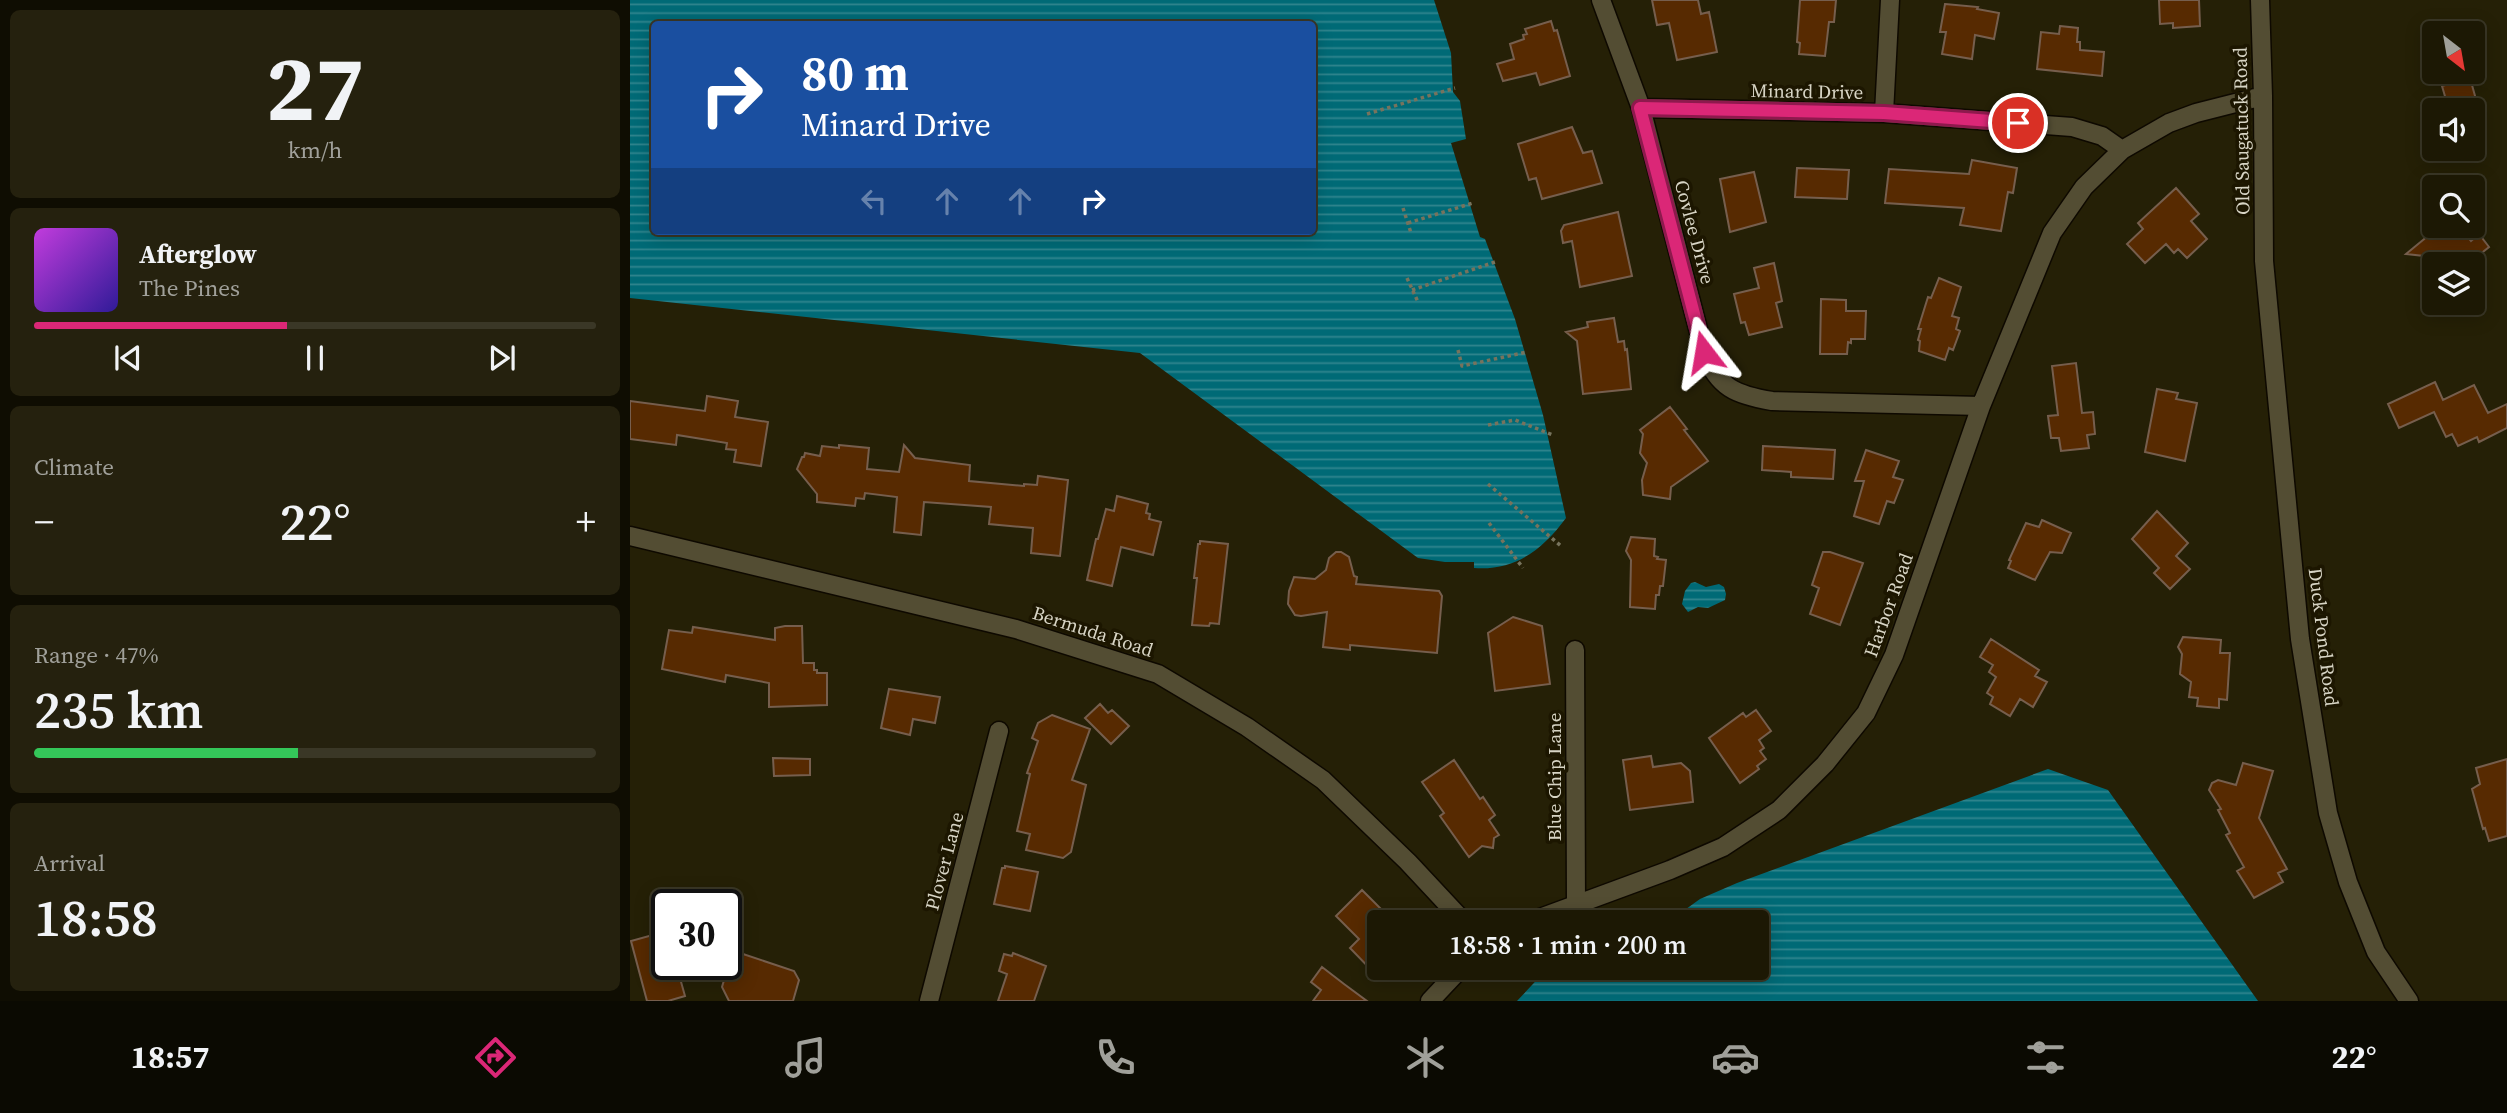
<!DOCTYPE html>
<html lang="en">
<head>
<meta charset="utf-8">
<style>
	:root { --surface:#1c1804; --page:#25210e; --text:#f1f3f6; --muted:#a0a09a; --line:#3a3726; --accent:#db2777 }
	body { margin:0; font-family:"Source Serif 4",serif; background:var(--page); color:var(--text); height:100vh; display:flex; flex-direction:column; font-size:26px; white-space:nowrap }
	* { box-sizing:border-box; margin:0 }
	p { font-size:23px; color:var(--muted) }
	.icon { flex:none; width:38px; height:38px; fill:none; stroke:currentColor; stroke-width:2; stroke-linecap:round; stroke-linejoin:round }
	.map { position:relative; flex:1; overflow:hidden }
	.drawer { display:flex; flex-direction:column; gap:10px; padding:10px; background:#0f0d02; width:630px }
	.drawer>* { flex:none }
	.guide { position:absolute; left:21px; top:21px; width:665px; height:214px; border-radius:7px; box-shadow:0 4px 18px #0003,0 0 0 2px var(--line); background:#1a4fa0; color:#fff; overflow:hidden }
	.needle { width:46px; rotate:149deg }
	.tools { position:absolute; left:1792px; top:21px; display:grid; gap:14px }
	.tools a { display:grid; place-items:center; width:63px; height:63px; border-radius:7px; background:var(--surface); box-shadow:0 4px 18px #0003,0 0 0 2px var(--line); font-size:35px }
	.speed { position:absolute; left:21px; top:889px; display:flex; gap:14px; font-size:35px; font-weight:700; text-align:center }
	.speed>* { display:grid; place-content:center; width:91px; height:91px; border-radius:50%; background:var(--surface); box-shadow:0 4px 18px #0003,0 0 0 2px var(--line); line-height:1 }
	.speed .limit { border:4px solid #111; border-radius:10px; background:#fff; color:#111 }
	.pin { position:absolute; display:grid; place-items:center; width:60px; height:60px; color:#fff; margin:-30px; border:4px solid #fff; border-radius:50%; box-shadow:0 2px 7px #0007 }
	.me { position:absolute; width:77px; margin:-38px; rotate:346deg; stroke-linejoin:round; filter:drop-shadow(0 0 5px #0008) }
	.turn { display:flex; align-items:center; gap:24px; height:147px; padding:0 35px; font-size:32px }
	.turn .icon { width:91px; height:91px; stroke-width:2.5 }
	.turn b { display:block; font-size:49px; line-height:60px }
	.lanes { display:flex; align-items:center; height:66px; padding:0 35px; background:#0003; justify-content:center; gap:35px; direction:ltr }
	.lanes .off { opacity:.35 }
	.big { font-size:52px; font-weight:600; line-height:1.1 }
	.drawer .tile { flex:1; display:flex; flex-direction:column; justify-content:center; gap:10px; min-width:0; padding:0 24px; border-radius:10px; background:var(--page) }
	.drawer .dial { align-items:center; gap:0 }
	.dial b { font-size:91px; line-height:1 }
	.song { display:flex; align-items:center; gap:21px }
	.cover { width:84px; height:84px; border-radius:10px; background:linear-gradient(135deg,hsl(290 70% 55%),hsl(250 70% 35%)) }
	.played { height:7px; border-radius:4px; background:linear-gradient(90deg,var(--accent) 45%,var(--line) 45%) }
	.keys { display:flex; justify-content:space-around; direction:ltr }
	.heat { display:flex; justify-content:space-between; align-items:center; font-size:38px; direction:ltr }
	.charge { height:10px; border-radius:5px; background:linear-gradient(90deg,#34c759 47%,var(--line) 0) }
	.trip { position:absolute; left:737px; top:910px; width:402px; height:70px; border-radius:7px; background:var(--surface); box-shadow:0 4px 18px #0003,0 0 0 2px var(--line); font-weight:600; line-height:70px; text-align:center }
	.dock { display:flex; height:112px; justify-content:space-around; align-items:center; background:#0b0a02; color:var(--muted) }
	.dock .icon { width:49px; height:49px }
	.dock .on { color:var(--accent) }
	.dock b { font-size:32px; color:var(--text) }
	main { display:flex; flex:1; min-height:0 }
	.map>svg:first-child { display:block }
	.water { fill:url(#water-rules); fill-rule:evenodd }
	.building { fill:#572a01; stroke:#765e4d; stroke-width:2 }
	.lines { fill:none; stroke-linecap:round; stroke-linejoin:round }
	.minor-casing { stroke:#0e0900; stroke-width:21 }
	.path { stroke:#77735d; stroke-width:3.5; stroke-dasharray:3.5 3.5; stroke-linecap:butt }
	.minor { stroke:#534d33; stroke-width:18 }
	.route-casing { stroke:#8e194d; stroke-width:18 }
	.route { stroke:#db2777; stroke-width:12 }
	.labels { text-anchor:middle; stroke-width:7; stroke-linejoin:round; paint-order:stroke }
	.street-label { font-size:19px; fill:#d7d4c4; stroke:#1c1600 }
</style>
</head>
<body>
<main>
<section class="drawer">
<div class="tile dial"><b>27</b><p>km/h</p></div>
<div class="tile">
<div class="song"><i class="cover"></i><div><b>Afterglow</b><p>The Pines</p></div></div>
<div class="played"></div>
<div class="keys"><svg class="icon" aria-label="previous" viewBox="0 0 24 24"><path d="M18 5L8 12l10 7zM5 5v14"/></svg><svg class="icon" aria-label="pause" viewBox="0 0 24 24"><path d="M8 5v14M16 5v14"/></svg><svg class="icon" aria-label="next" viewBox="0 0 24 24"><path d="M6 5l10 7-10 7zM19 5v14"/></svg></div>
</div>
<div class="tile"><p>Climate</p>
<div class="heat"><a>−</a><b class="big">22°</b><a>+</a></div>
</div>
<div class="tile"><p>Range · 47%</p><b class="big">235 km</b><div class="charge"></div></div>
<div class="tile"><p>Arrival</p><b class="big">18:58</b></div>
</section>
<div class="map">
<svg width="1877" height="1001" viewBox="0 0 1877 1001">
	<defs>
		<pattern id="water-rules" width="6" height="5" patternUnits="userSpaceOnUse" patternTransform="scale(1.75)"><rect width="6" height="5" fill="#006a76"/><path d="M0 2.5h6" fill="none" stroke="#31858e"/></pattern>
	</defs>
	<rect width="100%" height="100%" fill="#252006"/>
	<path class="water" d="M 0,0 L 804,0 L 821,53 L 823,92 L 830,101 L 836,139 L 821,143 L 850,237 L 855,239 L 885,319 L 913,415 L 936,518 C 913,549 886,571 844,568 L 844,562 L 815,562 L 788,558 L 510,353 L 0,298 ZM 24,24 L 682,24 L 682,231 L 24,231 Z
		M 1065,582 L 1076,587 L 1089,584 L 1094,587 L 1096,594 L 1095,600 L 1078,608 L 1068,607 L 1058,612 L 1052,604 L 1055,591 L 1061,583 Z
		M 1418,769 L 1478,790 L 1628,1001 L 887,1001 L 918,968 L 1127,968 L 1127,922 L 1038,922 L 1070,899 L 1107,883 Z"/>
	<path class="building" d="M 1022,0 L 1068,0 L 1071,14 L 1079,12 L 1087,52 L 1047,60 L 1039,23 L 1027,25 Z
		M 1170,0 L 1206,0 L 1204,22 L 1199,22 L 1195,56 L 1169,54 L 1170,43 L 1167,42 Z
		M 1529,0 L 1569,0 L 1570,26 L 1543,28 L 1543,23 L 1530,24 Z
		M 1315,4 L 1348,7 L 1347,9 L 1369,13 L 1364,39 L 1345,35 L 1342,59 L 1312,54 L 1316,32 L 1310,32 Z
		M 921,21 L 924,31 L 927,30 L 940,76 L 910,85 L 906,73 L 873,81 L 867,64 L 884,59 L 880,44 L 894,39 L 893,35 L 897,34 L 895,29 Z
		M 1430,26 L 1448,28 L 1447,42 L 1450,42 L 1450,50 L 1474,52 L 1472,76 L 1407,69 L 1411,32 L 1429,34 Z
		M 1840,78 L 1849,110 L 1819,110 L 1812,86 Z
		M 942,127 L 953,153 L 962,151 L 972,183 L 912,199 L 906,178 L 899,180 L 888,144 Z
		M 1342,160 L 1387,168 L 1383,193 L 1378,192 L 1371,231 L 1330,225 L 1334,208 L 1255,203 L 1259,169 L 1339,174 Z
		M 1167,168 L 1219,170 L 1217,199 L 1165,197 Z
		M 1124,172 L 1136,222 L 1100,232 L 1090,179 Z
		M 1546,188 L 1569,214 L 1561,221 L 1577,239 L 1557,258 L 1548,249 L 1544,253 L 1536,244 L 1515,263 L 1497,244 L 1513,229 L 1508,223 Z
		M 988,212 L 1002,276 L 950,287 L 942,241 L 933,243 L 931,231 L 934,225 Z
		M 1810,226 L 1829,226 L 1841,241 L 1849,234 L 1859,247 L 1838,264 L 1801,264 L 1794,256 L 1776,254 Z
		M 1144,263 L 1152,301 L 1146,303 L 1152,327 L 1119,335 L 1115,322 L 1111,323 L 1104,294 L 1129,288 L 1124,268 Z
		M 1309,278 L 1331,287 L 1322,316 L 1329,318 L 1326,329 L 1330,331 L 1323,350 L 1319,348 L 1315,360 L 1289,351 L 1290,341 L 1288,340 L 1291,329 L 1288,329 L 1298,297 L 1301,298 Z
		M 1191,299 L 1216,300 L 1216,311 L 1236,311 L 1235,339 L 1221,339 L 1221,343 L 1218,342 L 1217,354 L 1190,354 Z
		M 984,318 L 988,342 L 994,341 L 995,350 L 997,349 L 1001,389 L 953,394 L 947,341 L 936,332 L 958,327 L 957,322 Z
		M 1446,363 L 1452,413 L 1463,412 L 1465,434 L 1457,435 L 1459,448 L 1431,451 L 1429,438 L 1421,438 L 1418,416 L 1428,415 L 1422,366 Z
		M 1805,382 L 1813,400 L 1844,385 L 1858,413 L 1877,404 L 1877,428 L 1849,442 L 1847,437 L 1828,446 L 1822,434 L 1816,437 L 1804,412 L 1769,428 L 1758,404 Z
		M 1527,389 L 1548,393 L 1546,399 L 1567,403 L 1555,461 L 1515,452 Z
		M 77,396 L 108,401 L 105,417 L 138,422 L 131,466 L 104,462 L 106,450 L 96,449 L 97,443 L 47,435 L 46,445 L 0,439 L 0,401 L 75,411 Z
		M 1040,407 L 1057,429 L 1054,430 L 1078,461 L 1041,487 L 1040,499 L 1013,495 L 1012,480 L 1017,463 L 1010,453 L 1013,434 L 1010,430 Z
		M 209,445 L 239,448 L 237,469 L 269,472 L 274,445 L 285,458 L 340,465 L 339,481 L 394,486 L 394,484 L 407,485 L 408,476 L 438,480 L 430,556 L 401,553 L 403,528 L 359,524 L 361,507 L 294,502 L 291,535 L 264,532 L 267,497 L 235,493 L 234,499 L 226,498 L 225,506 L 187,502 L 187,494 L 167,469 L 172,457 L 174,457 L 175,453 L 190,456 L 192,446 L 209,448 Z
		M 1133,446 L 1205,450 L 1203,479 L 1161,477 L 1161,472 L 1132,470 Z
		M 1236,450 L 1269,461 L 1263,477 L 1273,480 L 1264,503 L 1257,501 L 1249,524 L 1224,516 L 1234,481 L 1225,481 Z
		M 487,496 L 518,504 L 516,513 L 520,514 L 519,519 L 531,522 L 523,555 L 491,547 L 482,586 L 457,580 L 466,539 L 468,539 L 476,509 L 484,511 Z
		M 1527,511 L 1558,543 L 1546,556 L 1560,569 L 1540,589 L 1524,573 L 1529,568 L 1502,539 Z
		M 1412,520 L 1441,533 L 1432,553 L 1420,552 L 1405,580 L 1378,568 L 1381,561 L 1379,560 L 1396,523 L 1409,527 Z
		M 1001,537 L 1025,539 L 1024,556 L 1028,557 L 1027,559 L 1036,560 L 1033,586 L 1030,586 L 1029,595 L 1026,595 L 1025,609 L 1000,607 L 1001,560 L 996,551 Z
		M 570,541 L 598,544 L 589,624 L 580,623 L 579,626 L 562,625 L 567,578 L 564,578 L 568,544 L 570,544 Z
		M 706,552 L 711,552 L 719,557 L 724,576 L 727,577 L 726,584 L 809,591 L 812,596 L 807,653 L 720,645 L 720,650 L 693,647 L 697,612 L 671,616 L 665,615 L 658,604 L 659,591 L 664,577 L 685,579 L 696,570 L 699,558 Z
		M 1193,552 L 1200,552 L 1233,563 L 1210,625 L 1180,614 L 1189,588 L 1182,585 Z
		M 883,617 L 912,626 L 920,684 L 865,691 L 858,633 Z
		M 155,626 L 172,626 L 173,663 L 184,663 L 184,670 L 187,670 L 187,673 L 197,673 L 197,705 L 139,707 L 139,683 L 96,675 L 95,682 L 32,669 L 39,630 L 62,633 L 63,627 L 145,640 L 145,628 Z
		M 1553,637 L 1591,640 L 1590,653 L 1600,653 L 1597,700 L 1589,699 L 1589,708 L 1567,706 L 1568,698 L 1559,697 L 1561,682 L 1550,674 L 1552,654 L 1548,647 Z
		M 1361,639 L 1409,670 L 1405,676 L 1417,682 L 1403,707 L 1390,699 L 1380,716 L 1360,704 L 1363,697 L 1357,693 L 1366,677 L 1359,672 L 1363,665 L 1350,657 Z
		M 259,689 L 310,697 L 305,723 L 283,719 L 280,735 L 251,728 Z
		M 470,704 L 478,713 L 482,710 L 499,726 L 481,744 L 455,718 Z
		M 1126,710 L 1141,731 L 1129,740 L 1134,748 L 1130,751 L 1136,759 L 1127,766 L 1129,769 L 1110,783 L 1079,738 L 1113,713 L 1116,717 Z
		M 422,715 L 460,729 L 442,780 L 456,785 L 441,852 L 433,858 L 396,850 L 400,834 L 387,831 L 400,774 L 397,773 L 408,741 L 402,738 L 408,723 Z
		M 1021,756 L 1023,767 L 1051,763 L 1060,771 L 1063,802 L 1000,810 L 993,760 Z
		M 143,758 L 180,759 L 180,775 L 144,776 Z
		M 1877,759 L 1877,836 L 1859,841 L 1855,828 L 1853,829 L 1842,789 L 1850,784 L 1846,768 Z
		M 824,760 L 850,799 L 853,797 L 865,815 L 859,820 L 869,835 L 864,838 L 863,848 L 852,846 L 839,857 L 810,816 L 814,813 L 792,782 Z
		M 1613,763 L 1643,771 L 1629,818 L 1657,869 L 1648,873 L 1653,882 L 1624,898 L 1607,871 L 1614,867 L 1596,835 L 1600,833 L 1588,810 L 1591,809 L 1579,790 L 1582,783 L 1588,780 L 1606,785 Z
		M 375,866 L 408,872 L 400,911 L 364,904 L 372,868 L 375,868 Z
		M 732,890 L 764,922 L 749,922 L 749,978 L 720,948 L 729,939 L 706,916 Z
		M 37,931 L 37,964 L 46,964 L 55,996 L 38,1001 L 17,1001 L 1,941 Z
		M 110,953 L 164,971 L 169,980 L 163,1001 L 99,1001 L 92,987 L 101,957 Z
		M 383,953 L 416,966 L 404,1001 L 368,1001 L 377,974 L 369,971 L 374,954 L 382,956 Z
		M 692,967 L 714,984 L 737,1001 L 683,1001 L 691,990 L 681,982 Z"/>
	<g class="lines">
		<defs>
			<path id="minor" d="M 971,0 L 1011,108 L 1074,352 C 1088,388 1106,395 1142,401 L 1351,406
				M 1630,0 L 1633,96 L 1634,261 L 1670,639 L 1698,813 L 1718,882 L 1746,952 L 1779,1001
				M 1011,108 L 1254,113 L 1442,127 L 1472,136 L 1492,150 L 1539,123 L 1566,113 L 1633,96
				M 1254,113 L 1260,0
				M 0,536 L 386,629 L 528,674 L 617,727 L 693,780 L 778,862 L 834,922
				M 945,650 L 946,904
				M 899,922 L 1040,870 L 1093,847 L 1149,810 L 1195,764 L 1236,713 L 1264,655 L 1351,406 L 1422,233 L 1454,187 L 1492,150
				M 299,1001 L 369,731
				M 800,1001 L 831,968"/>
		</defs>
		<use href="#minor" class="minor-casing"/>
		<path class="path" d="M 737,114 L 825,88
			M 773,208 L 781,233
			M 778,223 L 843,203
			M 777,278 L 788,302
			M 782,290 L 865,262
			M 828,350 L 832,366 L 897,352
			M 858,425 L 885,420 L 923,435
			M 858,484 L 931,546
			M 859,523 L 893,568"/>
		<use href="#minor" class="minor"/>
	</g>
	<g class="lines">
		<defs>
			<path id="route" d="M 1074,352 L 1010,108 L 1254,113 L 1388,123"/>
		</defs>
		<use href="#route" class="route-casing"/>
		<use href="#route" class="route"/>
	</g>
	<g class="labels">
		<g class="street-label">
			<text transform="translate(1177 91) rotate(1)" y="7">Minard Drive</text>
			<text transform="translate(1611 131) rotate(-91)" y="7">Old Saugatuck Road</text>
			<text transform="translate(1065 232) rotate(75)" y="7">Covlee Drive</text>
			<text transform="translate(1258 605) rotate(-70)" y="7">Harbor Road</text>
			<text transform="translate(463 631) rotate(18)" y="7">Bermuda Road</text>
			<text transform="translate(1694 637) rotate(83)" y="7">Duck Pond Road</text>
			<text transform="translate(924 777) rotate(-90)" y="7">Blue Chip Lane</text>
			<text transform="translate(314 861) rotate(-75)" y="7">Plover Lane</text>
		</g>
	</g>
</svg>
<div class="tools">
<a><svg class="needle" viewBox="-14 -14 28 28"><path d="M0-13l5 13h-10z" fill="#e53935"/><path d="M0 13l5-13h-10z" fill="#a0a09a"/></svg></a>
<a><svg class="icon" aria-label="sound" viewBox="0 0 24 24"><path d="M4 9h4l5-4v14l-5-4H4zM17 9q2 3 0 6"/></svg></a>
<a><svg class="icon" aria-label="search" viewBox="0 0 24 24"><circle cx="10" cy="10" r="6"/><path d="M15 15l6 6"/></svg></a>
<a><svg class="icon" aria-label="layers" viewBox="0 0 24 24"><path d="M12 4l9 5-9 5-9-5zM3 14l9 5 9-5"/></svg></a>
</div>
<div class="speed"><div class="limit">30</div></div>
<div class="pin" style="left:1388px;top:123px;background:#d93025"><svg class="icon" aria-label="arrive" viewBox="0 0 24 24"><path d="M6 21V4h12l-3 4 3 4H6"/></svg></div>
<svg class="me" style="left:1074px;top:352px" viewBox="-20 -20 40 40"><path d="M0-17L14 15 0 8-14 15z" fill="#db2777" stroke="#fff" stroke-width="4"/></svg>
<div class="trip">18:58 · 1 min · 200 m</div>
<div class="guide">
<div class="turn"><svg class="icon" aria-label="right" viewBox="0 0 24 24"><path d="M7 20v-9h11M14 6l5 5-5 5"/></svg><div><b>80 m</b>Minard Drive</div></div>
<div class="lanes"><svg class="icon off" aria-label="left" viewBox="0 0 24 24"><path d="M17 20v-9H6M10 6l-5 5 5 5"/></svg><svg class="icon off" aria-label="ahead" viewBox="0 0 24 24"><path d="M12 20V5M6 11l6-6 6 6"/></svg><svg class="icon off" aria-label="ahead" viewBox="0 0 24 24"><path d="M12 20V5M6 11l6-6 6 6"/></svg><svg class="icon" aria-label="right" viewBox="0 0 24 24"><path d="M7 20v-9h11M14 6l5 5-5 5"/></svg></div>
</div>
</div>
</main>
<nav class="dock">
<b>18:57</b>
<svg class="icon on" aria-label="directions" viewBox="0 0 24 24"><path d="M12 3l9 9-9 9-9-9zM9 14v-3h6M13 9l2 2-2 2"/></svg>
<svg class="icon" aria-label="music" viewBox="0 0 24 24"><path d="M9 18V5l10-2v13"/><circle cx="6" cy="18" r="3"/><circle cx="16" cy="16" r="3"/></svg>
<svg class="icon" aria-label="phone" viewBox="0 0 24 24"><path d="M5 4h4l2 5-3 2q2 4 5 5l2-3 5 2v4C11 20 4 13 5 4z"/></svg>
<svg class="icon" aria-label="climate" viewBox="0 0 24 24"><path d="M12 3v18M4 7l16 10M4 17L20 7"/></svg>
<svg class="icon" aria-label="car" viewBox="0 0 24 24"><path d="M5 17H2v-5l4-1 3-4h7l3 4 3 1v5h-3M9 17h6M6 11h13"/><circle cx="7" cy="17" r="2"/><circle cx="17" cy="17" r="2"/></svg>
<svg class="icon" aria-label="filters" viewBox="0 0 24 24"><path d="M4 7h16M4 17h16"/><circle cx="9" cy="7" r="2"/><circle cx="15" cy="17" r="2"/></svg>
<b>22°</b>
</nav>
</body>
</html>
